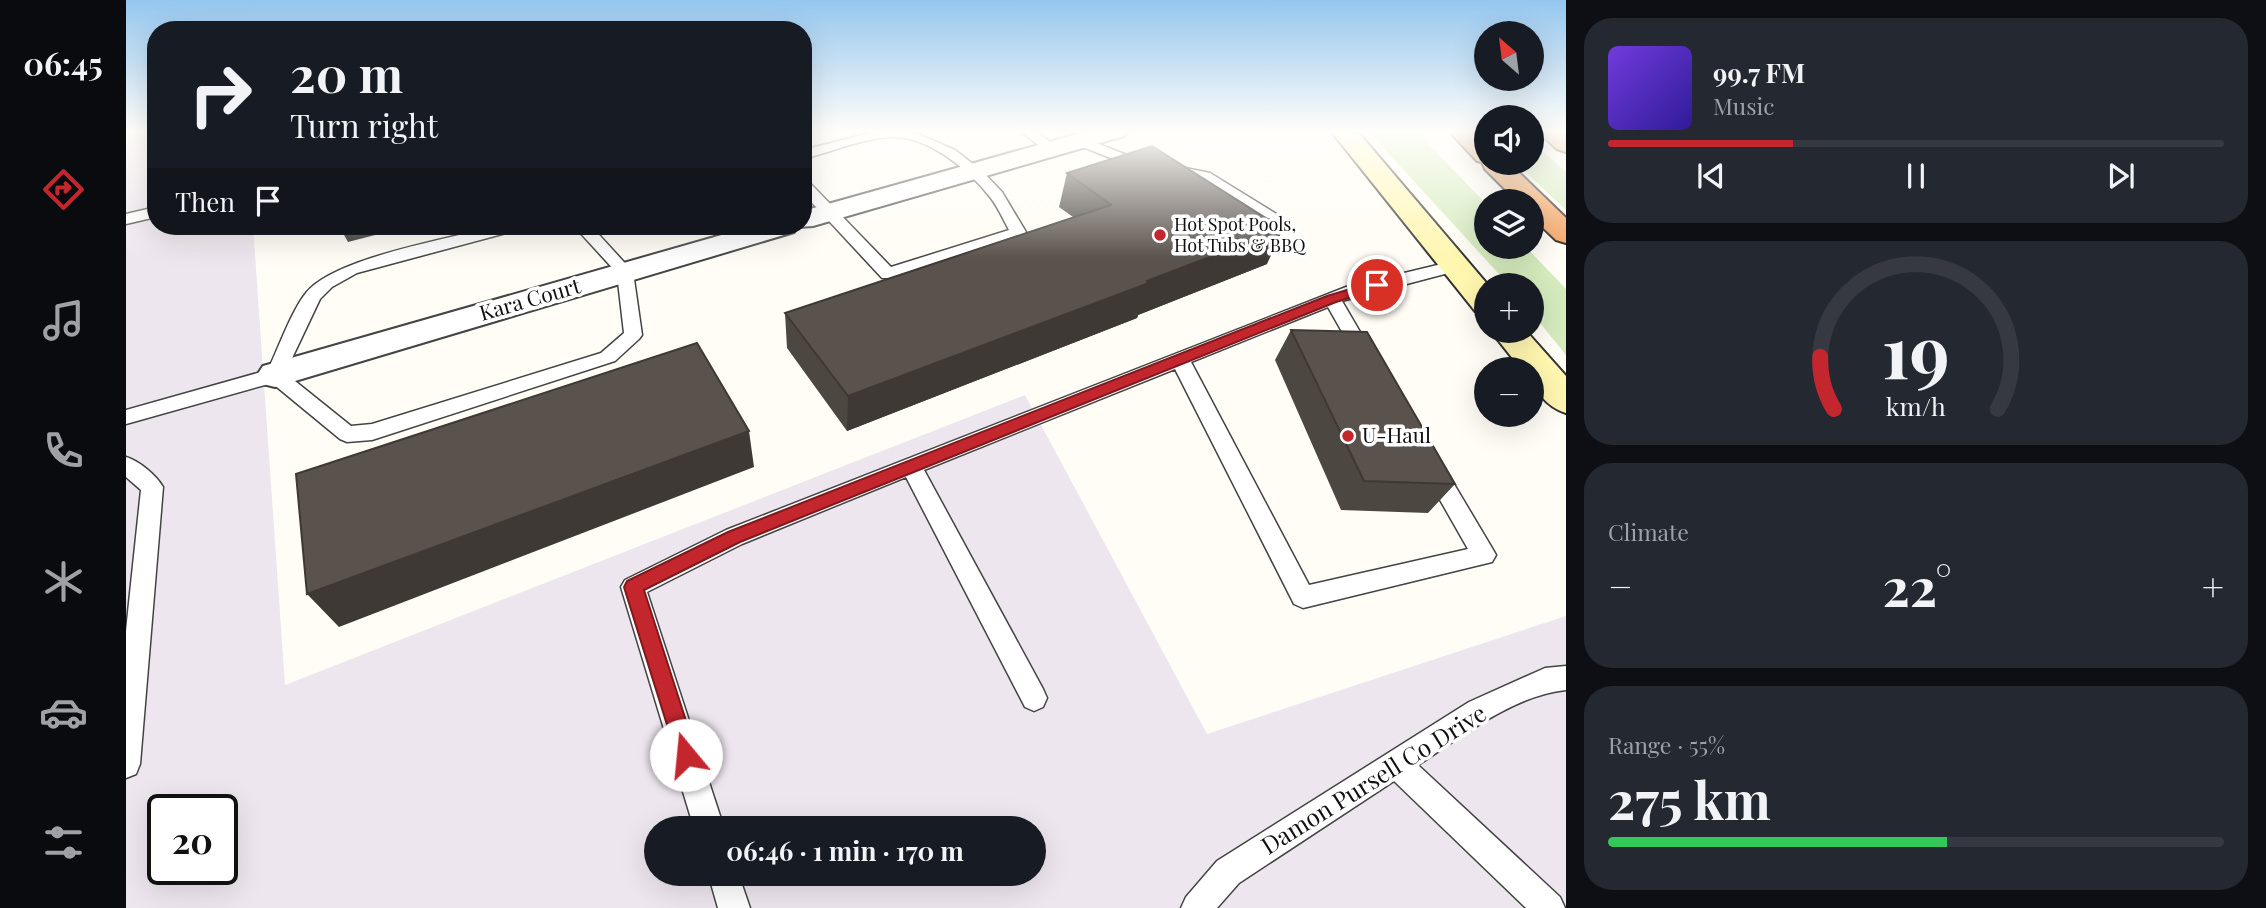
<!DOCTYPE html>
<html lang="en">
<head>
<meta charset="utf-8">
<style>
	:root { --surface:#171b24; --page:#242831; --text:#f1f3f6; --muted:#9ea1a6; --line:#363941; --accent:#c4262e }
	body { margin:0; font-family:"Playfair Display",serif; background:var(--page); color:var(--text); height:100vh; display:flex; flex-direction:column; font-size:26px; white-space:nowrap }
	* { box-sizing:border-box; margin:0 }
	p { font-size:23px; color:var(--muted) }
	.icon { flex:none; width:38px; height:38px; fill:none; stroke:currentColor; stroke-width:2; stroke-linecap:round; stroke-linejoin:round }
	.map { position:relative; flex:1; overflow:hidden }
	.details { display:flex; flex-direction:column; gap:18px; padding:18px; background:#0d0f14; width:700px }
	.details>* { flex:none }
	.banner { position:absolute; left:21px; top:21px; width:665px; height:214px; border-radius:28px; box-shadow:0 7px 28px #0002; background:#171b24; color:var(--text); overflow:hidden }
	.needle { width:46px; rotate:332deg }
	.tools { position:absolute; left:1348px; top:21px; display:grid; gap:14px }
	.tools a { display:grid; place-items:center; width:70px; height:70px; border-radius:50%; background:var(--surface); box-shadow:0 7px 28px #0002; font-size:35px }
	.speed { position:absolute; left:21px; top:794px; display:flex; gap:14px; font-size:35px; font-weight:700; text-align:center }
	.speed>* { display:grid; place-content:center; width:91px; height:91px; border-radius:50%; background:var(--surface); box-shadow:0 7px 28px #0002; line-height:1 }
	.speed .limit { border:4px solid #111; border-radius:10px; background:#fff; color:#111 }
	.pin { position:absolute; display:grid; place-items:center; width:60px; height:60px; color:#fff; margin:-30px; border:4px solid #fff; border-radius:50%; box-shadow:0 2px 7px #0007 }
	.me { position:absolute; width:77px; margin:-38px; rotate:343deg; stroke-linejoin:round; filter:drop-shadow(0 0 5px #0008) }
	.turn { display:flex; align-items:center; gap:24px; height:147px; padding:0 28px; font-size:32px }
	.turn .icon { width:91px; height:91px; stroke-width:2.5 }
	.turn b { display:block; font-size:49px; line-height:60px }
	.then { display:flex; align-items:center; height:66px; padding:0 28px; background:#0003; gap:14px; font-size:26px }
	.big { font-size:52px; font-weight:700; line-height:1.1 }
	.details .tile { flex:1; display:flex; flex-direction:column; justify-content:center; gap:10px; min-width:0; padding:0 24px; border-radius:28px; background:var(--page) }
	.details .dial { align-items:center; gap:0 }
	.dial svg { height:182px; overflow:visible; fill:none; stroke:var(--line); stroke-width:7; stroke-linecap:round; text-anchor:middle }
	.dial text { fill:var(--text); stroke:none }
	.song { display:flex; align-items:center; gap:21px }
	.cover { width:84px; height:84px; border-radius:10px; background:linear-gradient(135deg,hsl(260 70% 55%),hsl(250 70% 35%)) }
	.played { height:7px; border-radius:4px; background:linear-gradient(90deg,var(--accent) 30%,var(--line) 30%) }
	.keys { display:flex; justify-content:space-around; direction:ltr }
	.heat { display:flex; justify-content:space-between; align-items:center; font-size:38px; direction:ltr }
	.charge { height:10px; border-radius:5px; background:linear-gradient(90deg,#34c759 55%,var(--line) 0) }
	.trip { position:absolute; left:518px; top:816px; width:402px; height:70px; border-radius:35px; background:var(--surface); box-shadow:0 7px 28px #0002; font-weight:700; line-height:70px; text-align:center }
	main { display:flex; flex:1; min-height:0 }
	.menu { display:flex; flex-direction:column; width:126px; justify-content:space-around; align-items:center; background:#090b0e; color:var(--muted) }
	.menu .icon { width:49px; height:49px }
	.menu .current { color:var(--accent) }
	.menu b { font-size:32px; color:var(--text) }
	.map>svg:first-child { display:block }
	.industrial { fill:#eee6ef; fill-rule:evenodd }
	.green { fill:#d5ebbd }
	.lines { fill:none; stroke-linecap:round; stroke-linejoin:round }
	.service-casing { stroke:#444; stroke-width:3 }
	.minor-casing { stroke:#444; stroke-width:4 }
	.secondary-casing { stroke:#333; stroke-width:4 }
	.motorway-casing { stroke:#222; stroke-width:4 }
	.service { fill:#fff; fill-rule:evenodd }
	.minor { fill:#fff; fill-rule:evenodd }
	.secondary { fill:#fff6b0; fill-rule:evenodd }
	.motorway { fill:#f5a25d; fill-rule:evenodd }
	.wall { fill:#4d4742 }
	.shaded-wall { fill:#3f3936 }
	.building { fill:#5a524d; stroke:#3f3936; stroke-width:2 }
	.route { fill:#c4262e; stroke:#7f191e; stroke-width:2 }
	.poi-dot { fill:#c4262e; stroke:#fff; stroke-width:2.5 }
	.labels { text-anchor:middle; stroke-width:7; stroke-linejoin:round; paint-order:stroke }
	.far-poi-label { font-size:18px; fill:#111; stroke:#fff; text-anchor:start }
	.street-label { font-size:21px; fill:#111; stroke:#fff }
	.poi-label { font-size:21px; fill:#111; stroke:#fff; text-anchor:start }
	.near-street-label { font-size:24px; fill:#111; stroke:#fff }
</style>
</head>
<body>
<main>
<nav class="menu">
<b>06:45</b>
<svg class="icon current" aria-label="directions" viewBox="0 0 24 24"><path d="M12 3l9 9-9 9-9-9zM9 14v-3h6M13 9l2 2-2 2"/></svg>
<svg class="icon" aria-label="music" viewBox="0 0 24 24"><path d="M9 18V5l10-2v13"/><circle cx="6" cy="18" r="3"/><circle cx="16" cy="16" r="3"/></svg>
<svg class="icon" aria-label="phone" viewBox="0 0 24 24"><path d="M5 4h4l2 5-3 2q2 4 5 5l2-3 5 2v4C11 20 4 13 5 4z"/></svg>
<svg class="icon" aria-label="climate" viewBox="0 0 24 24"><path d="M12 3v18M4 7l16 10M4 17L20 7"/></svg>
<svg class="icon" aria-label="car" viewBox="0 0 24 24"><path d="M5 17H2v-5l4-1 3-4h7l3 4 3 1v5h-3M9 17h6M6 11h13"/><circle cx="7" cy="17" r="2"/><circle cx="17" cy="17" r="2"/></svg>
<svg class="icon" aria-label="filters" viewBox="0 0 24 24"><path d="M4 7h16M4 17h16"/><circle cx="9" cy="7" r="2"/><circle cx="15" cy="17" r="2"/></svg>
</nav>
<div class="map">
<svg width="1440" height="908" viewBox="0 0 1440 908">
	<rect width="100%" height="100%" fill="#fffdf5"/>
	<path class="industrial" d="M 0,131 L 30,131 L 30,226 L 127,226 L 159,685 L 899,395 L 1081,734 L 1440,616 L 1440,908 L 0,908 ZM 37,810 L 96,810 L 96,870 L 37,870 ZM 530,828 L 908,828 L 908,873 L 530,873 Z"/>
	<path class="green" d="M 1242,131 L 1290,131 L 1360,204 L 1360,247 L 1400,247 L 1440,289 L 1440,355 L 1405,312 L 1405,285 L 1383,285 Z
		M 1405,141 L 1440,172 L 1440,210 L 1390,163 L 1405,163 Z"/>
	<g class="lines">
		<defs>
			<path id="service" d="M 752,131 L 785,131 L 829,150 L 856,171 L 876,192 L 900,232 L 898,235 L 768,278 L 756,278 L 677,193 L 677,180 L 682,181 L 765,267 L 883,230 C 877,219 872,207 864,197 C 843,170 802,136 766,137 C 736,138 706,152 677,159 L 677,150 Z
				M 894,131 L 910,131 L 932,148 L 930,151 L 920,151 Z
				M 952,136 L 1006,157 L 1084,173 L 1152,215 L 1150,218 L 1138,218 L 1074,179 L 997,163 L 947,143 L 947,137 Z
				M 30,207 L 30,217 L 0,224 L 0,214 Z
				M 371,226 L 397,226 L 395,229 L 231,273 L 206,287 L 194,299 L 159,373 L 225,426 L 246,424 L 475,353 L 498,333 L 491,273 L 448,226 L 465,226 L 507,272 L 516,335 L 513,339 L 489,361 L 246,440 L 221,442 L 214,439 L 146,383 L 0,424 L 0,410 L 142,370 C 152,349 166,310 180,293 C 207,258 326,238 371,226 Z
				M 1328,261 L 1334,262 L 1336,266 L 1334,270 L 1216,301 L 1248,356 L 1246,360 L 1232,360 L 1202,307 L 1065,362 L 1183,585 L 1342,549 L 1297,470 L 1300,464 L 1308,462 L 1316,464 L 1366,548 L 1370,555 L 1366,562 L 1177,608 L 1168,604 L 1049,369 L 798,470 L 917,689 L 921,698 L 917,707 L 908,711 L 899,707 L 780,477 L 616,544 L 521,592 L 598,828 L 568,828 L 495,587 L 499,580 L 600,530 L 1220,287 Z
				M 0,457 C 13,461 30,475 37,487 L 14,764 L 10,774 L 0,778 L 0,631 L 15,490 L 0,477 Z
				M 1440,666 L 1440,690 C 1388,695 1335,737 1292,765 L 1434,897 L 1439,908 L 1400,908 L 1268,781 L 1113,883 L 1091,908 L 1055,908 L 1060,897 L 1091,861 L 1343,702 L 1419,668 Z
				M 582,873 L 612,873 L 624,908 L 592,908 Z"/>
			<path id="minor" d="M 962,131 L 1002,131 L 998,136 L 687,226 L 672,227 L 668,232 L 149,387 L 137,384 L 131,375 L 137,366 L 627,226 L 677,226 L 677,211 Z"/>
			<path id="secondary" d="M 1205,131 L 1231,131 L 1362,285 L 1360,314 L 1349,311 Z
				M 1365,331 L 1400,331 L 1440,376 L 1440,413 C 1421,407 1405,389 1405,369 L 1395,369 Z"/>
			<path id="motorway" d="M 1323,131 L 1349,131 L 1360,141 L 1360,163 L 1383,163 L 1440,218 L 1440,243 L 1430,240 L 1405,216 L 1405,201 L 1391,201 L 1359,169 L 1356,162 L 1351,161 Z
				M 1411,131 L 1439,131 L 1440,152 L 1431,149 Z"/>
		</defs>
		<use href="#service" class="service-casing"/>
		<use href="#minor" class="minor-casing"/>
		<use href="#secondary" class="secondary-casing"/>
		<use href="#motorway" class="motorway-casing"/>
		<use href="#service" class="service"/>
		<use href="#minor" class="minor"/>
		<use href="#secondary" class="secondary"/>
		<use href="#motorway" class="motorway"/>
	</g>
	<path class="wall" d="M 941,173 L 1141,264 L 1012,315 L 1011,318 L 721,431 L 661,348 L 659,313 L 947,217 L 933,207 Z
		M 1165,330 L 1329,484 L 1302,513 L 1215,510 L 1149,360 Z"/>
	<path class="shaded-wall" d="M 213,226 L 284,226 L 222,242 Z
		M 1157,229 L 1141,264 L 1012,315 L 1011,318 L 721,431 L 722,396 Z
		M 623,431 L 628,467 L 213,627 L 181,594 Z"/>
	<path class="building" d="M 1026,146 L 1157,229 L 1021,281 L 1023,283 L 722,396 L 659,313 L 985,205 L 941,173 Z
		M 1165,330 L 1241,332 L 1329,484 L 1238,481 Z
		M 571,343 L 623,431 L 181,594 L 170,474 Z"/>
	<linearGradient id="sky" x2="0" y2="1"><stop stop-color="#95c6ee"/><stop offset="0.51" stop-color="#fffefa"/><stop offset="1" stop-color="#fffefa" stop-opacity="0"/></linearGradient>
	<rect width="1440" height="258" fill="url(#sky)"/>
	<path class="route" d="M 1251,281 L 1258,285 L 1256,288 L 1210,302 L 614,542 L 518,590 L 571,755 L 568,763 L 560,766 L 553,763 L 498,587 L 501,581 L 602,532 L 1201,296 Z"/>
	<g class="poi-dot">
		<circle cx="1034" cy="235" r="7"/>
		<circle cx="1222" cy="436" r="7"/>
	</g>
	<g class="labels">
		<g class="far-poi-label">
			<text x="1048" y="231">Hot Spot Pools,<tspan x="1048" dy="21">Hot Tubs &amp; BBQ</tspan></text>
		</g>
		<g class="street-label">
			<text transform="translate(404 300) rotate(-16)" y="7">Kara Court</text>
		</g>
		<g class="poi-label">
			<text x="1236" y="443">U-Haul</text>
		</g>
		<g class="near-street-label">
			<text transform="translate(1248 780) rotate(-32)" y="8">Damon Pursell Co Drive</text>
		</g>
	</g>
</svg>
<div class="tools">
<a><svg class="needle" viewBox="-14 -14 28 28"><path d="M0-13l5 13h-10z" fill="#e53935"/><path d="M0 13l5-13h-10z" fill="#9ea1a6"/></svg></a>
<a><svg class="icon" aria-label="sound" viewBox="0 0 24 24"><path d="M4 9h4l5-4v14l-5-4H4zM17 9q2 3 0 6"/></svg></a>
<a><svg class="icon" aria-label="layers" viewBox="0 0 24 24"><path d="M12 4l9 5-9 5-9-5zM3 14l9 5 9-5"/></svg></a>
<a>+</a>
<a>−</a>
</div>
<div class="speed"><div class="limit">20</div></div>
<div class="pin" style="left:1251px;top:285px;background:#d93025"><svg class="icon" aria-label="arrive" viewBox="0 0 24 24"><path d="M6 21V4h12l-3 4 3 4H6"/></svg></div>
<svg class="me" style="left:560px;top:755px" viewBox="-20 -20 40 40"><circle r="19" fill="#fff"/><path d="M0-13L10 11 0 6-10 11z" fill="#c4262e"/></svg>
<div class="trip">06:46 · 1 min · 170 m</div>
<div class="banner">
<div class="turn"><svg class="icon" aria-label="right" viewBox="0 0 24 24"><path d="M7 20v-9h11M14 6l5 5-5 5"/></svg><div><b>20 m</b>Turn right</div></div>
<div class="then">Then<svg class="icon" aria-label="arrive" viewBox="0 0 24 24"><path d="M6 21V4h12l-3 4 3 4H6"/></svg></div>
</div>
</div>
<section class="details">
<div class="tile">
<div class="song"><i class="cover"></i><div><b>99.7 FM</b><p>Music</p></div></div>
<div class="played"></div>
<div class="keys"><svg class="icon" aria-label="previous" viewBox="0 0 24 24"><path d="M18 5L8 12l10 7zM5 5v14"/></svg><svg class="icon" aria-label="pause" viewBox="0 0 24 24"><path d="M8 5v14M16 5v14"/></svg><svg class="icon" aria-label="next" viewBox="0 0 24 24"><path d="M6 5l10 7-10 7zM19 5v14"/></svg></div>
</div>
<div class="tile dial"><svg viewBox="0 0 100 80">
<path d="M14 69A42 42 0 1 1 86 69"/>
<path d="M14 69A42 42 0 0 1 8 46" stroke="#c4262e"/>
<text x="50" y="56" font-size="32" font-weight="700">19</text>
<text x="50" y="72" font-size="11">km/h</text>
</svg></div>
<div class="tile"><p>Climate</p>
<div class="heat"><a>−</a><b class="big">22°</b><a>+</a></div>
</div>
<div class="tile"><p>Range · 55%</p><b class="big">275 km</b><div class="charge"></div></div>
</section>
</main>
</body>
</html>
